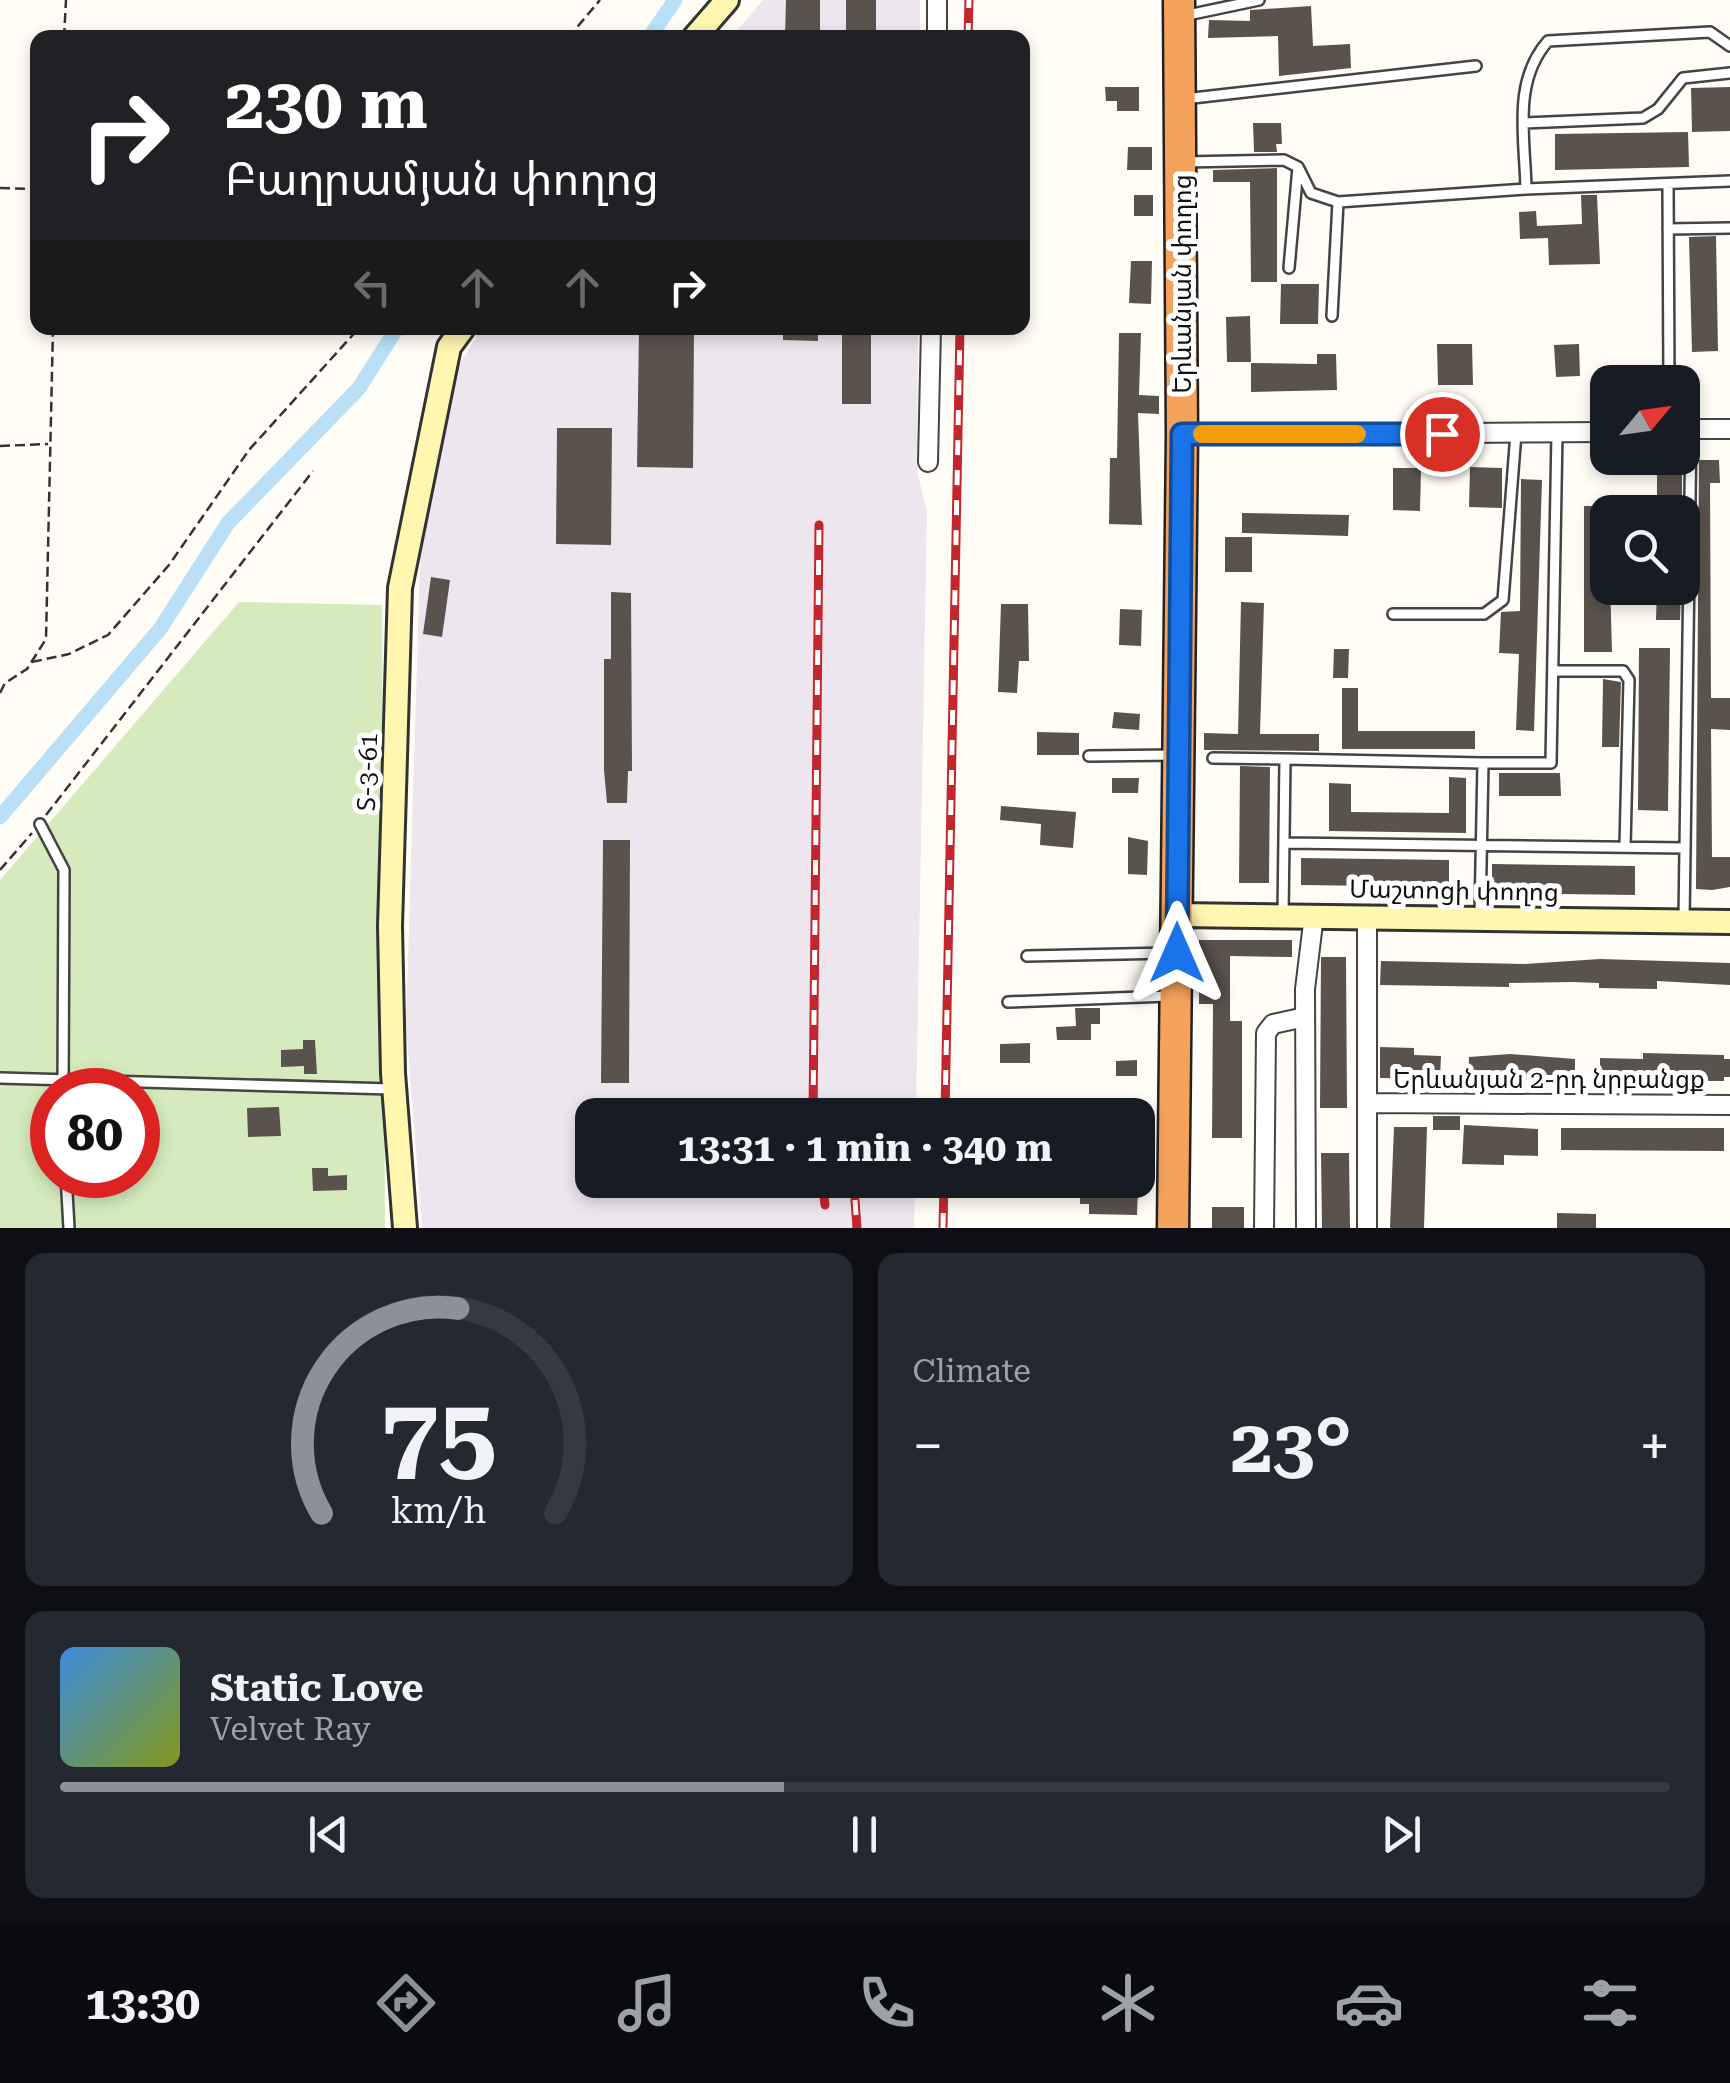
<!DOCTYPE html>
<html lang="en">
<head>
<meta charset="utf-8">
<style>
	:root { --surface:#171b24; --page:#242831; --text:#f1f3f6; --muted:#9ea1a6; --line:#363941; --accent:#8c9099 }
	body { margin:0; font-family:"Roboto Serif","Noto Sans Armenian",serif; background:var(--page); color:var(--text); height:100vh; display:flex; flex-direction:column; font-size:38px; white-space:nowrap }
	* { box-sizing:border-box; margin:0 }
	p { font-size:32px; color:var(--muted) }
	.icon { flex:none; width:55px; height:55px; fill:none; stroke:currentColor; stroke-width:2; stroke-linecap:round; stroke-linejoin:round }
	.map { position:relative; height:1228px; overflow:hidden }
	.details { display:flex; flex-direction:column; gap:25px; padding:25px; background:#0d0f14; flex:1 }
	.details>* { flex:none }
	.guide { position:absolute; left:30px; top:30px; width:1000px; height:305px; border-radius:20px; box-shadow:0 5px 15px #0003; background:#202124; color:#fff; overflow:hidden }
	.needle { width:65px; rotate:61deg }
	.fabs { position:absolute; left:1590px; top:365px; display:grid; gap:20px }
	.fabs a { display:grid; place-items:center; width:110px; height:110px; border-radius:20px; background:var(--surface); box-shadow:0 5px 15px #0003; font-size:50px }
	.speed { position:absolute; left:30px; top:1068px; display:flex; gap:20px; font-size:50px; font-weight:700; text-align:center }
	.speed>* { display:grid; place-content:center; width:130px; height:130px; border-radius:50%; background:var(--surface); box-shadow:0 5px 15px #0003; line-height:1 }
	.speed .limit { border:15px solid #d22; background:#fff; color:#111 }
	.pin { position:absolute; display:grid; place-items:center; width:85px; height:85px; color:#fff; margin:-42px; border:5px solid #fff; border-radius:50%; box-shadow:0 2px 10px #0007 }
	.me { position:absolute; width:110px; margin:-55px; rotate:0deg; stroke-linejoin:round; filter:drop-shadow(0 0 8px #0008) }
	.turn { display:flex; align-items:center; gap:35px; height:210px; padding:0 30px; font-size:45px }
	.turn .icon { width:130px; height:130px; stroke-width:2.5 }
	.turn b { display:block; font-size:70px; line-height:85px }
	.lanes { display:flex; align-items:center; height:95px; padding:0 30px; background:#0003; justify-content:center; gap:50px; direction:ltr }
	.lanes .off { opacity:.35 }
	.big { font-size:75px; font-weight:700; line-height:1.1 }
	.details .card { flex:1; display:flex; flex-direction:column; justify-content:center; gap:15px; min-width:0; padding:0 35px; border-radius:20px; background:var(--page) }
	.details .dial { align-items:center; gap:0 }
	.dial svg { height:260px; overflow:visible; fill:none; stroke:var(--line); stroke-width:7; stroke-linecap:round; text-anchor:middle }
	.dial text { fill:var(--text); stroke:none }
	.song { display:flex; align-items:center; gap:30px }
	.cover { width:120px; height:120px; border-radius:15px; background:linear-gradient(135deg,hsl(210 70% 55%),hsl(70 70% 35%)) }
	.played { height:10px; border-radius:5px; background:linear-gradient(90deg,var(--accent) 45%,var(--line) 45%) }
	.keys { display:flex; justify-content:space-around; direction:ltr }
	.heat { display:flex; justify-content:space-between; align-items:center; font-size:55px; direction:ltr }
	.details .tiles { flex:1; display:grid; gap:25px; grid-template-columns:1fr 1fr }
	.card:last-child { grid-column:span 2 }
	.trip { position:absolute; left:575px; top:1098px; width:580px; height:100px; border-radius:20px; background:var(--surface); box-shadow:0 5px 15px #0003; font-weight:700; line-height:100px; text-align:center }
	.tab-bar { display:flex; height:160px; justify-content:space-around; align-items:center; background:#090b0e; color:var(--muted) }
	.tab-bar .icon { width:70px; height:70px }
	.tab-bar .active { color:var(--accent) }
	.tab-bar b { font-size:45px; color:var(--text) }
	.map>svg:first-child { display:block }
	.industrial { fill:#eee6ef }
	.green { fill:#d5ebbd; fill-rule:evenodd }
	.lines { fill:none; stroke-linecap:round; stroke-linejoin:round }
	.canal { stroke:#b9e0f7; stroke-width:15 }
	.building { fill:#5a524d }
	.lane-casing { stroke:#444; stroke-width:14 }
	.street-casing { stroke:#444; stroke-width:22 }
	.secondary-casing { stroke:#333; stroke-width:28 }
	.highway-casing { stroke:#222; stroke-width:35 }
	.path { stroke:#333; stroke-width:2.5; stroke-dasharray:10 5; stroke-linecap:butt }
	.lane { stroke:#fff; stroke-width:9 }
	.street { stroke:#fff; stroke-width:18 }
	.secondary { stroke:#fff6b0; stroke-width:22 }
	.highway { stroke:#f5a25d; stroke-width:30 }
	.rail-casing { stroke:#c4262e; stroke-width:9 }
	.rail { stroke:#fff; stroke-width:5; stroke-dasharray:15; stroke-linecap:butt }
	.route-casing { stroke:#114b97; stroke-width:25 }
	.route { stroke:#1a73e8; stroke-width:18 }
	.slow { stroke:#f59e0b; stroke-width:18 }
	.labels { text-anchor:middle; stroke-width:10; stroke-linejoin:round; paint-order:stroke }
	.street-label { font-size:25px; fill:#111; stroke:#fff }
</style>
</head>
<body>
<div class="map">
<svg width="1730" height="1228" viewBox="0 0 1730 1228">
	<rect width="100%" height="100%" fill="#fffdf5"/>
	<path class="industrial" d="M 763,0 L 920,0 L 920,37 L 731,38 Z
		M 481,328 L 918,328 L 917,471 L 927,512 L 916,1115 L 592,1115 L 592,1180 L 915,1180 L 914,1228 L 422,1228 L 406,1025 L 421,530 L 458,368 Z"/>
	<path class="green" d="M 239,602 L 382,605 L 385,1228 L 0,1228 L 0,880 ZM 52,1090 L 138,1090 L 138,1175 L 52,1175 Z"/>
	<g class="lines">
		<path class="canal" d="M 649,38 L 675,0
			M 0,817 L 160,629 L 228,523 L 359,388 L 397,328"/>
	</g>
	<path class="building" d="M 786,0 L 820,0 L 820,38 L 785,38 Z
		M 846,0 L 876,0 L 876,38 L 846,38 Z
		M 1311,6 L 1313,46 L 1350,44 L 1351,68 L 1279,76 L 1278,36 L 1208,38 L 1209,20 L 1250,21 L 1250,10 Z
		M 1105,87 L 1139,87 L 1139,111 L 1117,111 L 1117,101 L 1106,101 Z
		M 1730,87 L 1730,131 L 1692,132 L 1691,88 Z
		M 1253,123 L 1281,123 L 1282,144 L 1276,144 L 1277,152 L 1254,152 Z
		M 1688,132 L 1689,167 L 1555,170 L 1555,134 Z
		M 1128,147 L 1152,147 L 1152,170 L 1127,170 Z
		M 1277,168 L 1277,282 L 1251,282 L 1250,182 L 1213,182 L 1213,170 Z
		M 1134,195 L 1153,195 L 1153,216 L 1134,216 Z
		M 1581,195 L 1597,195 L 1600,264 L 1549,265 L 1548,238 L 1520,239 L 1519,212 L 1536,211 L 1537,226 L 1582,224 Z
		M 1716,236 L 1718,351 L 1692,352 L 1689,237 Z
		M 1131,261 L 1152,261 L 1151,304 L 1129,303 Z
		M 1281,284 L 1319,284 L 1318,324 L 1280,324 Z
		M 1250,316 L 1251,362 L 1227,362 L 1226,317 Z
		M 639,328 L 694,328 L 693,468 L 637,467 Z
		M 783,328 L 818,328 L 818,341 L 783,340 Z
		M 842,328 L 871,328 L 871,404 L 842,404 Z
		M 1119,333 L 1141,333 L 1139,395 L 1159,396 L 1159,414 L 1138,413 L 1142,525 L 1109,524 L 1110,458 L 1117,458 Z
		M 1437,344 L 1472,344 L 1473,385 L 1438,385 Z
		M 1579,344 L 1580,376 L 1556,377 L 1554,345 Z
		M 1317,354 L 1336,354 L 1337,390 L 1251,392 L 1251,363 L 1317,364 Z
		M 557,428 L 612,428 L 611,545 L 556,544 Z
		M 1699,460 L 1719,460 L 1720,483 L 1710,483 L 1711,698 L 1730,698 L 1730,730 L 1711,729 L 1712,857 L 1730,857 L 1730,887 L 1712,890 L 1696,889 Z
		M 1470,467 L 1502,468 L 1502,508 L 1469,507 Z
		M 1393,468 L 1421,468 L 1420,511 L 1393,510 Z
		M 1657,468 L 1682,469 L 1682,512 L 1657,512 Z
		M 1521,479 L 1542,480 L 1534,731 L 1516,730 L 1519,654 L 1499,653 L 1501,612 L 1520,611 Z
		M 1584,506 L 1608,506 L 1612,652 L 1584,652 Z
		M 1242,513 L 1349,515 L 1348,536 L 1242,533 Z
		M 1225,537 L 1252,537 L 1252,572 L 1225,572 Z
		M 431,577 L 450,580 L 442,637 L 423,634 Z
		M 1657,588 L 1681,588 L 1680,620 L 1656,620 Z
		M 611,592 L 631,593 L 632,771 L 628,771 L 627,803 L 607,803 L 604,770 L 604,659 L 611,659 Z
		M 1241,602 L 1264,603 L 1260,734 L 1319,734 L 1319,751 L 1204,750 L 1204,733 L 1238,734 Z
		M 1001,604 L 1028,604 L 1029,661 L 1019,661 L 1017,693 L 998,692 Z
		M 1120,609 L 1142,610 L 1141,646 L 1119,645 Z
		M 1639,648 L 1670,648 L 1668,811 L 1638,810 Z
		M 1334,649 L 1349,649 L 1348,678 L 1333,678 Z
		M 1603,679 L 1621,682 L 1619,747 L 1602,747 Z
		M 1342,688 L 1358,688 L 1358,731 L 1475,731 L 1475,749 L 1342,749 Z
		M 1114,712 L 1140,714 L 1139,730 L 1112,728 Z
		M 1037,732 L 1079,733 L 1079,755 L 1037,755 Z
		M 1240,766 L 1270,767 L 1269,883 L 1239,883 Z
		M 1499,773 L 1560,773 L 1561,796 L 1499,796 Z
		M 1449,777 L 1466,778 L 1466,833 L 1329,831 L 1329,783 L 1351,784 L 1351,812 L 1449,813 Z
		M 1112,778 L 1139,778 L 1138,793 L 1112,793 Z
		M 1001,806 L 1076,812 L 1073,848 L 1040,845 L 1041,824 L 1000,820 Z
		M 1128,837 L 1148,841 L 1147,875 L 1128,874 Z
		M 603,840 L 630,840 L 629,1083 L 601,1083 Z
		M 1301,858 L 1449,860 L 1449,887 L 1301,885 Z
		M 1492,864 L 1635,866 L 1635,895 L 1492,893 Z
		M 1199,940 L 1292,940 L 1292,957 L 1230,956 L 1230,1021 L 1242,1021 L 1242,1138 L 1212,1138 L 1213,1004 L 1199,1004 Z
		M 1321,957 L 1346,957 L 1347,1108 L 1320,1108 Z
		M 1600,959 L 1730,963 L 1730,985 L 1657,981 L 1657,989 L 1599,988 L 1599,983 L 1573,982 L 1509,983 L 1509,987 L 1380,985 L 1381,961 L 1525,964 Z
		M 1075,1008 L 1100,1008 L 1100,1024 L 1091,1024 L 1091,1040 L 1057,1040 L 1056,1027 L 1076,1026 Z
		M 303,1040 L 315,1040 L 317,1074 L 304,1074 L 304,1066 L 281,1067 L 281,1050 L 303,1049 Z
		M 1030,1043 L 1030,1063 L 1000,1063 L 1000,1044 Z
		M 1380,1047 L 1414,1048 L 1414,1055 L 1441,1056 L 1440,1079 L 1380,1078 Z
		M 1643,1053 L 1724,1055 L 1724,1059 L 1730,1059 L 1730,1077 L 1724,1077 L 1724,1081 L 1600,1081 L 1600,1058 L 1643,1059 Z
		M 1510,1054 L 1575,1059 L 1575,1078 L 1540,1074 L 1539,1080 L 1523,1079 L 1523,1084 L 1510,1083 L 1510,1079 L 1468,1078 L 1469,1057 Z
		M 1137,1060 L 1137,1076 L 1116,1076 L 1116,1061 Z
		M 279,1107 L 281,1136 L 248,1137 L 247,1108 Z
		M 1433,1116 L 1460,1116 L 1460,1130 L 1433,1130 Z
		M 1464,1125 L 1538,1129 L 1538,1156 L 1504,1155 L 1504,1165 L 1462,1164 Z
		M 1394,1127 L 1427,1127 L 1424,1228 L 1390,1228 Z
		M 1561,1128 L 1724,1128 L 1724,1151 L 1561,1150 Z
		M 1321,1153 L 1349,1153 L 1350,1228 L 1322,1228 Z
		M 312,1168 L 328,1168 L 328,1176 L 347,1175 L 347,1190 L 313,1191 Z
		M 1120,1180 L 1132,1180 L 1132,1190 L 1138,1190 L 1137,1215 L 1089,1214 L 1089,1204 L 1080,1204 L 1080,1189 L 1120,1190 Z
		M 1212,1207 L 1244,1207 L 1244,1228 L 1212,1228 Z
		M 1557,1213 L 1596,1214 L 1596,1228 L 1557,1228 Z"/>
	<g class="lines">
		<defs>
			<path id="lane" d="M 1183,16 L 1259,0
				M 1184,99 L 1476,66
				M 1524,123 L 1643,118 L 1658,109 L 1683,78 L 1730,73
				M 1184,162 L 1284,160 L 1298,167 L 1311,193 L 1338,202 L 1526,189 L 1730,181
				M 1668,185 L 1669,382
				M 1526,189 C 1525,137 1512,82 1548,41 L 1710,32 L 1730,46
				M 1668,229 L 1730,228
				M 1289,268 L 1298,167
				M 1332,316 L 1338,202
				M 1393,614 L 1484,614 L 1503,600 L 1516,433
				M 1553,671 L 1623,671 L 1629,680 L 1625,847
				M 1089,756 L 1176,755
				M 1213,758 L 1285,759 L 1283,915
				M 1285,759 L 1483,763
				M 40,824 L 64,870 L 63,1090
				M 1285,843 L 1685,848
				M 1480,915 L 1483,763 L 1551,763 L 1557,433
				M 1684,920 L 1691,428
				M 1027,956 L 1169,953
				M 1008,1002 L 1168,996
				M 0,1078 L 392,1089
				M 66,1175 L 69,1228"/>
			<path id="street" d="M 937,38 L 937,0
				M 1682,429 L 1730,429
				M 1182,435 L 1608,432
				M 928,462 L 931,328
				M 1367,916 L 1367,1228
				M 1367,1103 L 1730,1105
				M 1264,1228 L 1266,1033 L 1273,1024 L 1305,1017
				M 1306,1228 L 1305,989 L 1314,915"/>
			<path id="secondary" d="M 694,38 L 727,0
				M 1177,915 L 1730,922
				M 405,1228 L 393,1073 L 390,926 L 400,588 L 449,347 L 463,328"/>
			<path id="highway" d="M 1173,1228 L 1182,435 L 1179,0"/>
		</defs>
		<use href="#lane" class="lane-casing"/>
		<use href="#street" class="street-casing"/>
		<use href="#secondary" class="secondary-casing"/>
		<use href="#highway" class="highway-casing"/>
		<path class="path" d="M 64,38 L 66,0
			M 568,38 L 600,0
			M 0,188 L 38,189
			M 0,446 L 48,444
			M 32,662 L 69,654 L 108,635 L 169,565 L 249,450 L 359,328
			M 0,693 L 5,683 L 27,669 L 46,639 L 53,328
			M 46,815 L 313,471
			M 0,870 L 32,833"/>
		<use href="#lane" class="lane"/>
		<use href="#street" class="street"/>
		<use href="#secondary" class="secondary"/>
		<use href="#highway" class="highway"/>
		<defs>
			<path id="rail" d="M 968,38 L 969,0
				M 813,1115 L 819,525
				M 945,1115 L 960,328
				M 822,1180 L 825,1205
				M 855,1200 L 857,1228
				M 943,1228 L 944,1180"/>
		</defs>
		<use href="#rail" class="rail-casing"/>
		<use href="#rail" class="rail"/>
	</g>
	<g class="lines">
		<defs>
			<path id="route" d="M 1177,953 L 1182,434 L 1442,434"/>
		</defs>
		<use href="#route" class="route-casing"/>
		<use href="#route" class="route"/>
		<path class="slow" d="M 1202,434 L 1357,434"/>
	</g>
	<g class="labels">
		<g class="street-label">
			<text transform="translate(1182 284) rotate(-90)" y="9">Երևանյան փողոց</text>
			<text transform="translate(367 772) rotate(-88)" y="9">Տ-3-61</text>
			<text transform="translate(1454 890) rotate(1)" y="9">Մաշտոցի փողոց</text>
			<text x="1549" y="1088">Երևանյան 2-րդ նրբանցք</text>
		</g>
	</g>
</svg>
<div class="fabs">
<a><svg class="needle" viewBox="-14 -14 28 28"><path d="M0-13l5 13h-10z" fill="#e53935"/><path d="M0 13l5-13h-10z" fill="#9ea1a6"/></svg></a>
<a><svg class="icon" aria-label="search" viewBox="0 0 24 24"><circle cx="10" cy="10" r="6"/><path d="M15 15l6 6"/></svg></a>
</div>
<div class="speed"><div class="limit">80</div></div>
<div class="pin" style="left:1442px;top:434px;background:#d93025"><svg class="icon" aria-label="arrive" viewBox="0 0 24 24"><path d="M6 21V4h12l-3 4 3 4H6"/></svg></div>
<svg class="me" style="left:1177px;top:953px" viewBox="-20 -20 40 40"><path d="M0-17L14 15 0 8-14 15z" fill="#1a73e8" stroke="#fff" stroke-width="4"/></svg>
<div class="trip">13:31 · 1 min · 340 m</div>
<div class="guide">
<div class="turn"><svg class="icon" aria-label="right" viewBox="0 0 24 24"><path d="M7 20v-9h11M14 6l5 5-5 5"/></svg><div><b>230 m</b>Բաղրամյան փողոց</div></div>
<div class="lanes"><svg class="icon off" aria-label="left" viewBox="0 0 24 24"><path d="M17 20v-9H6M10 6l-5 5 5 5"/></svg><svg class="icon off" aria-label="ahead" viewBox="0 0 24 24"><path d="M12 20V5M6 11l6-6 6 6"/></svg><svg class="icon off" aria-label="ahead" viewBox="0 0 24 24"><path d="M12 20V5M6 11l6-6 6 6"/></svg><svg class="icon" aria-label="right" viewBox="0 0 24 24"><path d="M7 20v-9h11M14 6l5 5-5 5"/></svg></div>
</div>
</div>
<section class="details">
<div class="tiles">
<div class="card dial"><svg viewBox="0 0 100 80">
<path d="M14 69A42 42 0 1 1 86 69"/>
<path d="M14 69A42 42 0 0 1 56 6" stroke="#8c9099"/>
<text x="50" y="56" font-size="32" font-weight="700">75</text>
<text x="50" y="72" font-size="11">km/h</text>
</svg></div>
<div class="card"><p>Climate</p>
<div class="heat"><a>−</a><b class="big">23°</b><a>+</a></div>
</div>
<div class="card">
<div class="song"><i class="cover"></i><div><b>Static Love</b><p>Velvet Ray</p></div></div>
<div class="played"></div>
<div class="keys"><svg class="icon" aria-label="previous" viewBox="0 0 24 24"><path d="M18 5L8 12l10 7zM5 5v14"/></svg><svg class="icon" aria-label="pause" viewBox="0 0 24 24"><path d="M8 5v14M16 5v14"/></svg><svg class="icon" aria-label="next" viewBox="0 0 24 24"><path d="M6 5l10 7-10 7zM19 5v14"/></svg></div>
</div>
</div>
</section>
<nav class="tab-bar">
<b>13:30</b>
<svg class="icon active" aria-label="directions" viewBox="0 0 24 24"><path d="M12 3l9 9-9 9-9-9zM9 14v-3h6M13 9l2 2-2 2"/></svg>
<svg class="icon" aria-label="music" viewBox="0 0 24 24"><path d="M9 18V5l10-2v13"/><circle cx="6" cy="18" r="3"/><circle cx="16" cy="16" r="3"/></svg>
<svg class="icon" aria-label="phone" viewBox="0 0 24 24"><path d="M5 4h4l2 5-3 2q2 4 5 5l2-3 5 2v4C11 20 4 13 5 4z"/></svg>
<svg class="icon" aria-label="climate" viewBox="0 0 24 24"><path d="M12 3v18M4 7l16 10M4 17L20 7"/></svg>
<svg class="icon" aria-label="car" viewBox="0 0 24 24"><path d="M5 17H2v-5l4-1 3-4h7l3 4 3 1v5h-3M9 17h6M6 11h13"/><circle cx="7" cy="17" r="2"/><circle cx="17" cy="17" r="2"/></svg>
<svg class="icon" aria-label="filters" viewBox="0 0 24 24"><path d="M4 7h16M4 17h16"/><circle cx="9" cy="7" r="2"/><circle cx="15" cy="17" r="2"/></svg>
</nav>
</body>
</html>
